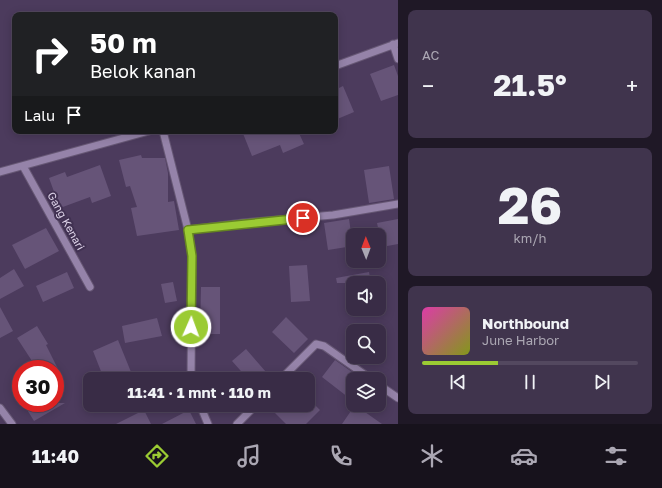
<!DOCTYPE html>
<html lang="id">
<head>
<meta charset="utf-8">
<style>
	:root { --surface:#392c46; --page:#40344d; --text:#f1f3f6; --muted:#aba7b3; --line:#53485f; --accent:#9bcb33 }
	body { margin:0; font-family:"Golos Text",sans-serif; background:var(--page); color:var(--text); height:100vh; display:flex; flex-direction:column; font-size:15px; white-space:nowrap }
	* { box-sizing:border-box; margin:0 }
	p { font-size:13px; color:var(--muted) }
	.icon { flex:none; width:22px; height:22px; fill:none; stroke:currentColor; stroke-width:2; stroke-linecap:round; stroke-linejoin:round }
	.map { position:relative; flex:1; overflow:hidden }
	.panel { display:flex; flex-direction:column; gap:10px; padding:10px; background:#1f1826; width:264px }
	.panel>* { flex:none }
	.guide { position:absolute; left:12px; top:12px; width:326px; height:122px; border-radius:8px; box-shadow:0 2px 10px #0003,0 0 0 1px var(--line); background:#202124; color:#fff; overflow:hidden }
	.needle { width:26px; rotate:359deg }
	.buttons { position:absolute; left:346px; top:228px; display:grid; gap:8px }
	.buttons a { display:grid; place-items:center; width:40px; height:40px; border-radius:8px; background:var(--surface); box-shadow:0 2px 10px #0003,0 0 0 1px var(--line); font-size:20px }
	.speed { position:absolute; left:12px; top:360px; display:flex; gap:8px; font-size:20px; font-weight:700; text-align:center }
	.speed>* { display:grid; place-content:center; width:52px; height:52px; border-radius:50%; background:var(--surface); box-shadow:0 2px 10px #0003,0 0 0 1px var(--line); line-height:1 }
	.speed .limit { border:6px solid #d22; background:#fff; color:#111 }
	.pin { position:absolute; display:grid; place-items:center; width:34px; height:34px; color:#fff; margin:-17px; border:2px solid #fff; border-radius:50%; box-shadow:0 1px 4px #0007 }
	.me { position:absolute; width:44px; margin:-22px; rotate:2deg; stroke-linejoin:round; filter:drop-shadow(0 0 3px #0008) }
	.turn { display:flex; align-items:center; gap:14px; height:84px; padding:0 12px; font-size:18px }
	.turn .icon { width:52px; height:52px; stroke-width:2.5 }
	.turn b { display:block; font-size:28px; line-height:34px }
	.then { display:flex; align-items:center; height:38px; padding:0 12px; background:#0003; gap:8px; font-size:15px }
	.big { font-size:30px; font-weight:700; line-height:1.1 }
	.panel .card { flex:1; display:flex; flex-direction:column; justify-content:center; gap:6px; min-width:0; padding:0 14px; border-radius:8px; background:var(--page) }
	.panel .dial { align-items:center; gap:0 }
	.dial b { font-size:52px; line-height:1 }
	.song { display:flex; align-items:center; gap:12px }
	.cover { width:48px; height:48px; border-radius:6px; background:linear-gradient(135deg,hsl(320 70% 55%),hsl(70 70% 35%)) }
	.played { height:4px; border-radius:2px; background:linear-gradient(90deg,var(--accent) 35%,var(--line) 35%) }
	.keys { display:flex; justify-content:space-around; direction:ltr }
	.heat { display:flex; justify-content:space-between; align-items:center; font-size:22px; direction:ltr }
	.trip { position:absolute; left:83px; top:372px; width:232px; height:40px; border-radius:8px; background:var(--surface); box-shadow:0 2px 10px #0003,0 0 0 1px var(--line); font-weight:700; line-height:40px; text-align:center }
	.tab-bar { display:flex; height:64px; justify-content:space-around; align-items:center; background:#17121c; color:var(--muted) }
	.tab-bar .icon { width:28px; height:28px }
	.tab-bar .on { color:var(--accent) }
	.tab-bar b { font-size:18px; color:var(--text) }
	main { display:flex; flex:1; min-height:0 }
	.map>svg:first-child { display:block }
	.building { fill:#665478 }
	.lines { fill:none; stroke-linecap:round; stroke-linejoin:round }
	.minor-casing { stroke:#665774; stroke-width:9 }
	.minor { stroke:#9583a9; stroke-width:7 }
	.route-casing { stroke:#658421; stroke-width:10 }
	.route { stroke:#9bcb33; stroke-width:7 }
	.labels { text-anchor:middle; stroke-width:4; stroke-linejoin:round; paint-order:stroke }
	.street-label { font-size:11px; fill:#ded4e9; stroke:#413152 }
</style>
</head>
<body>
<main>
<div class="map">
<svg width="398" height="424" viewBox="0 0 398 424">
	<rect width="100%" height="100%" fill="#4c3b5d"/>
	<path class="building" d="M 394,65 L 398,76 L 398,95 L 381,101 L 370,74 Z
		M 343,86 L 354,112 L 335,120 L 335,90 Z
		M 242,131 L 298,131 L 304,144 L 283,153 L 280,145 L 252,156 Z
		M 141,155 L 142,158 L 165,158 L 168,173 L 168,202 L 174,201 L 179,230 L 137,236 L 131,208 L 137,207 L 130,186 L 126,187 L 119,160 Z
		M 100,165 L 111,196 L 92,203 L 90,197 L 60,208 L 49,178 L 65,172 L 67,177 Z
		M 389,166 L 394,199 L 369,203 L 364,170 Z
		M 349,219 L 353,246 L 328,250 L 324,223 Z
		M 398,219 L 398,244 L 382,247 L 377,223 Z
		M 46,228 L 59,251 L 25,269 L 12,245 Z
		M 307,265 L 310,301 L 291,302 L 289,266 Z
		M 14,269 L 24,286 L 0,299 L 0,278 Z
		M 67,272 L 74,288 L 43,302 L 36,286 Z
		M 369,272 L 371,283 L 337,283 L 336,278 Z
		M 173,282 L 177,301 L 165,303 L 161,284 Z
		M 201,287 L 220,287 L 220,334 L 200,334 Z
		M 0,307 L 13,331 L 0,338 Z
		M 286,317 L 308,339 L 294,353 L 272,332 Z
		M 157,318 L 162,336 L 125,343 L 122,326 Z
		M 37,326 L 48,344 L 46,345 L 58,369 L 18,369 L 32,361 L 17,338 Z
		M 118,340 L 131,372 L 114,379 L 104,379 L 93,351 Z
		M 246,349 L 266,372 L 258,379 L 248,379 L 232,361 Z
		M 335,360 L 362,379 L 353,379 L 353,401 L 322,377 Z
		M 308,398 L 320,410 L 306,424 L 286,424 L 275,413 L 283,405 L 308,405 Z
		M 23,403 L 65,403 L 34,421 Z
		M 355,405 L 382,424 L 342,424 Z
		M 144,410 L 151,424 L 116,424 Z
		M 189,410 L 196,424 L 162,424 Z"/>
	<g class="lines">
		<defs>
			<path id="minor" d="M 393,44 L 398,59
				M 335,66 L 398,43
				M 163,131 L 188,230 L 192,256 L 191,379
				M 23,166 L 90,287
				M 0,172 L 149,131
				M 188,230 L 243,223 L 333,215 L 398,204
				M 281,379 L 316,344 L 324,346 L 371,379
				M 379,385 L 398,398
				M 200,405 L 208,424
				M 0,408 L 12,424
				M 237,424 L 256,405"/>
		</defs>
		<use href="#minor" class="minor-casing"/>
		<use href="#minor" class="minor"/>
	</g>
	<g class="lines">
		<defs>
			<path id="route" d="M 191,327 L 192,256 L 188,230 L 303,218"/>
		</defs>
		<use href="#route" class="route-casing"/>
		<use href="#route" class="route"/>
	</g>
	<g class="labels">
		<g class="street-label">
			<text transform="translate(66 221) rotate(61)" y="4">Gang Kenari</text>
		</g>
	</g>
</svg>
<div class="buttons">
<a><svg class="needle" viewBox="-14 -14 28 28"><path d="M0-13l5 13h-10z" fill="#e53935"/><path d="M0 13l5-13h-10z" fill="#aba7b3"/></svg></a>
<a><svg class="icon" aria-label="sound" viewBox="0 0 24 24"><path d="M4 9h4l5-4v14l-5-4H4zM17 9q2 3 0 6"/></svg></a>
<a><svg class="icon" aria-label="search" viewBox="0 0 24 24"><circle cx="10" cy="10" r="6"/><path d="M15 15l6 6"/></svg></a>
<a><svg class="icon" aria-label="layers" viewBox="0 0 24 24"><path d="M12 4l9 5-9 5-9-5zM3 14l9 5 9-5"/></svg></a>
</div>
<div class="speed"><div class="limit">30</div></div>
<div class="pin" style="left:303px;top:218px;background:#d93025"><svg class="icon" aria-label="arrive" viewBox="0 0 24 24"><path d="M6 21V4h12l-3 4 3 4H6"/></svg></div>
<svg class="me" style="left:191px;top:327px" viewBox="-20 -20 40 40"><circle r="17" fill="#9bcb33" stroke="#fff" stroke-width="3"/><path d="M0-11L8 9 0 5-8 9z" fill="#fff"/></svg>
<div class="trip">11:41 · 1 mnt · 110 m</div>
<div class="guide">
<div class="turn"><svg class="icon" aria-label="right" viewBox="0 0 24 24"><path d="M7 20v-9h11M14 6l5 5-5 5"/></svg><div><b>50 m</b>Belok kanan</div></div>
<div class="then">Lalu<svg class="icon" aria-label="arrive" viewBox="0 0 24 24"><path d="M6 21V4h12l-3 4 3 4H6"/></svg></div>
</div>
</div>
<section class="panel">
<div class="card"><p>AC</p>
<div class="heat"><a>−</a><b class="big">21.5°</b><a>+</a></div>
</div>
<div class="card dial"><b>26</b><p>km/h</p></div>
<div class="card">
<div class="song"><i class="cover"></i><div><b>Northbound</b><p>June Harbor</p></div></div>
<div class="played"></div>
<div class="keys"><svg class="icon" aria-label="previous" viewBox="0 0 24 24"><path d="M18 5L8 12l10 7zM5 5v14"/></svg><svg class="icon" aria-label="pause" viewBox="0 0 24 24"><path d="M8 5v14M16 5v14"/></svg><svg class="icon" aria-label="next" viewBox="0 0 24 24"><path d="M6 5l10 7-10 7zM19 5v14"/></svg></div>
</div>
</section>
</main>
<nav class="tab-bar">
<b>11:40</b>
<svg class="icon on" aria-label="directions" viewBox="0 0 24 24"><path d="M12 3l9 9-9 9-9-9zM9 14v-3h6M13 9l2 2-2 2"/></svg>
<svg class="icon" aria-label="music" viewBox="0 0 24 24"><path d="M9 18V5l10-2v13"/><circle cx="6" cy="18" r="3"/><circle cx="16" cy="16" r="3"/></svg>
<svg class="icon" aria-label="phone" viewBox="0 0 24 24"><path d="M5 4h4l2 5-3 2q2 4 5 5l2-3 5 2v4C11 20 4 13 5 4z"/></svg>
<svg class="icon" aria-label="climate" viewBox="0 0 24 24"><path d="M12 3v18M4 7l16 10M4 17L20 7"/></svg>
<svg class="icon" aria-label="car" viewBox="0 0 24 24"><path d="M5 17H2v-5l4-1 3-4h7l3 4 3 1v5h-3M9 17h6M6 11h13"/><circle cx="7" cy="17" r="2"/><circle cx="17" cy="17" r="2"/></svg>
<svg class="icon" aria-label="filters" viewBox="0 0 24 24"><path d="M4 7h16M4 17h16"/><circle cx="9" cy="7" r="2"/><circle cx="15" cy="17" r="2"/></svg>
</nav>
</body>
</html>
